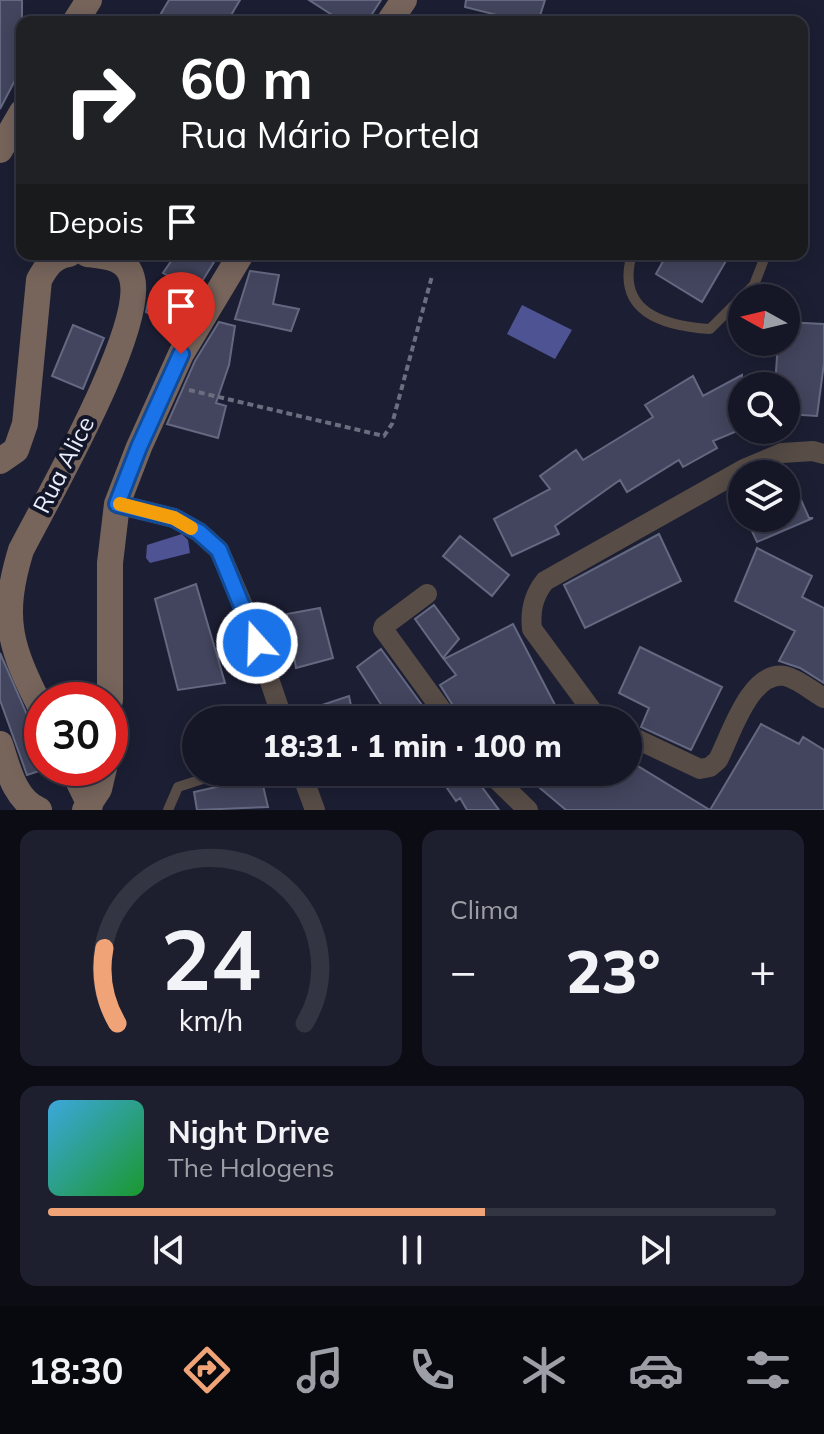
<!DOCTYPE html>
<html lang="pt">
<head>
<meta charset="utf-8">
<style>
	:root { --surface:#151626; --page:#1e1f2e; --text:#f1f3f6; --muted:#9d9fa7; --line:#343543; --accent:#efa377 }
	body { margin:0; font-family:Mulish,sans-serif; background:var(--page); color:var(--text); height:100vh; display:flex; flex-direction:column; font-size:30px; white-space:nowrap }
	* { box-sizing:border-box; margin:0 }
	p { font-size:26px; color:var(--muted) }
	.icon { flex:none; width:44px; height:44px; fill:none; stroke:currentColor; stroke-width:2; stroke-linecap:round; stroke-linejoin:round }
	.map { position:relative; height:810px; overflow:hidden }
	.panel { display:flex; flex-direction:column; gap:20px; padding:20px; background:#0c0c15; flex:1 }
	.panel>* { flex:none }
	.hud { position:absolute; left:16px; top:16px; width:792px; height:244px; border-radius:16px; box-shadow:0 4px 20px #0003,0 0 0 2px var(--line); background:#202124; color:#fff; overflow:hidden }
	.needle { width:52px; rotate:278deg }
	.controls { position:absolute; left:728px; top:284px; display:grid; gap:16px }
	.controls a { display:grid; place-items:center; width:72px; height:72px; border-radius:50%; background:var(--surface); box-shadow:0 4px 20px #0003,0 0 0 2px var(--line); font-size:40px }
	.speed { position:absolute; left:24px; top:682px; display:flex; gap:16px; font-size:40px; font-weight:700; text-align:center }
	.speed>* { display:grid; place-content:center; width:104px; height:104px; border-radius:50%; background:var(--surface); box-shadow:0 4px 20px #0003,0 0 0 2px var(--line); line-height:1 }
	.speed .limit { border:12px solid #d22; background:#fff; color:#111 }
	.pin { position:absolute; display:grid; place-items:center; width:68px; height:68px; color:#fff; margin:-82px -34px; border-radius:50% 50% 50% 0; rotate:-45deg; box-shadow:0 0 8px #0007 }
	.pin .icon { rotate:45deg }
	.me { position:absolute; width:88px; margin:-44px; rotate:340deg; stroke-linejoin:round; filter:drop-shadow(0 0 6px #0008) }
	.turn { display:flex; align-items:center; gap:28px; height:168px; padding:0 32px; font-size:36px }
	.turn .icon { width:104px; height:104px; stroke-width:2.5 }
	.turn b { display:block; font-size:56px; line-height:68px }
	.then { display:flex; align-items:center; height:76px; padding:0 32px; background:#0003; gap:16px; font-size:30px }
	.big { font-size:60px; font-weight:800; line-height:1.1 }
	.panel .widget { flex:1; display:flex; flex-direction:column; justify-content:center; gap:12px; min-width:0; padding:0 28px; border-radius:16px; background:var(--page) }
	.panel .dial { align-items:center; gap:0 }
	.dial svg { height:208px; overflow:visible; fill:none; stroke:var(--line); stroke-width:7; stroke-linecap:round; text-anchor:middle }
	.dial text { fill:var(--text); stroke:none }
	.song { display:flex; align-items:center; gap:24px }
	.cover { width:96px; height:96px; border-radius:12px; background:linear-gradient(135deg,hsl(200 70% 55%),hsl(130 70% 35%)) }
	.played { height:8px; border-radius:4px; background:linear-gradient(90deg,var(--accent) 60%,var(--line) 60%) }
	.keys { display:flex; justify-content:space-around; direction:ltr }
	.heat { display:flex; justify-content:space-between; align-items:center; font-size:44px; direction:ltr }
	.panel .tiles { flex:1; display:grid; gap:20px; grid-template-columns:1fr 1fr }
	.widget:last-child { grid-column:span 2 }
	.trip { position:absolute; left:182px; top:706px; width:460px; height:80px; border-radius:40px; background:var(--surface); box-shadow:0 4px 20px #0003,0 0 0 2px var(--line); font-weight:800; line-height:80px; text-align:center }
	.tab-bar { display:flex; height:128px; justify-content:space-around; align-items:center; background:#08090f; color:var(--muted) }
	.tab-bar .icon { width:56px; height:56px }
	.tab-bar .selected { color:var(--accent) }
	.tab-bar b { font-size:36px; color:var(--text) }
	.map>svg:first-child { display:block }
	.water { fill:#4e5393 }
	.building { fill:#42455d; stroke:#646881; stroke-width:2 }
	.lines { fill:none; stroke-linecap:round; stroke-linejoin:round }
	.path { stroke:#6c6e80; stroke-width:4; stroke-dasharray:6 4; stroke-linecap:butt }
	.lane { stroke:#574c46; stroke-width:10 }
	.street { stroke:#574c46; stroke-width:20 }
	.secondary { stroke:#77655c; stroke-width:26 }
	.route-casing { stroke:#114b97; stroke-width:20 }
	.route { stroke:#1a73e8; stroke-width:14 }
	.slow { stroke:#f59e0b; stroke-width:14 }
	.labels { text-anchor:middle; stroke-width:8; stroke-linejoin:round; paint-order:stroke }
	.street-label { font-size:24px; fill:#eaedfb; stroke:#131528 }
</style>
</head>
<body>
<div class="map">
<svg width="824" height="810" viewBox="0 0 824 810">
	<rect width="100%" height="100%" fill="#1c1e33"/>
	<path class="water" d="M 522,305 L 572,330 L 555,359 L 507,334 Z
		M 182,534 L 188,540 L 190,553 L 150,563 L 146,558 L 147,545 Z"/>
	<path class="building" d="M 0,0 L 22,0 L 22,67 L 0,109 Z
		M 169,0 L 240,0 L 227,22 L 156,22 Z
		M 309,0 L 381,0 L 367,22 L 343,22 Z
		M 466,0 L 545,0 L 538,22 L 525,22 L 465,7 Z
		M 176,254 L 219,254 L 183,312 L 187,313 L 177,330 L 146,312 L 148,302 L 162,306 L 175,280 L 163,273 Z
		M 667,254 L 730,254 L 702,302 L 656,274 Z
		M 250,271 L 279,275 L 273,304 L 299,309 L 291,331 L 235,319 Z
		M 219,322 L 235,326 L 229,365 L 216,403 L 226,406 L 218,438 L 167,424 L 195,361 Z
		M 786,322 L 824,324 L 824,363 L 817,416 L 786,414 L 786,386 L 775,386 L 778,342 L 786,342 Z
		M 73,325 L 104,338 L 83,389 L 52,376 Z
		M 742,375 L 742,429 L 713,441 L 717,448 L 683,467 L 679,460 L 627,492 L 620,480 L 555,526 L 559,534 L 512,556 L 494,519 L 550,489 L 540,476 L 576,450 L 583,460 L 653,417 L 645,405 L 693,376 L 703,396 Z
		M 786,466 L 809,518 L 813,518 L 757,542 L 746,518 L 786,518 Z
		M 659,534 L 681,581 L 585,628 L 564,585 Z
		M 460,536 L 509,575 L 492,596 L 443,556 Z
		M 757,548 L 812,576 L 802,597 L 824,608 L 824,683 L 800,668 L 779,661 L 795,631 L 735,601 Z
		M 196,584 L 225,683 L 178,690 L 155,599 Z
		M 434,605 L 459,639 L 443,658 L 415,619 Z
		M 320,608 L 333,658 L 296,668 L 287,614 Z
		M 513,624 L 555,705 L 546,720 L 462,720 L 440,685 L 456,675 L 444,659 Z
		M 640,647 L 722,687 L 691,750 L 641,727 L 649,708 L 619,693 Z
		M 381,649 L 433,720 L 391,720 L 357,667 Z
		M 0,653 L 28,717 L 42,731 L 42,770 L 27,775 L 0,700 Z
		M 349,696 L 354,720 L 296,720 L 295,714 Z
		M 761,724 L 799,744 L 803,737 L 824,750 L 824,810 L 566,810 L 521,772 L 573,772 L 585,782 L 591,772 L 628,772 L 628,760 L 710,810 Z
		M 436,772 L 476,772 L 479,783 L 499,810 L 467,810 L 460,798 L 456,801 Z
		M 261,777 L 268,807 L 197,810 L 194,792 Z"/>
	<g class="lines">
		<path class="path" d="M 189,390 L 384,436 L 392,424 L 432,276"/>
		<path class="lane" d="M 632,254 C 615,312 663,326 710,329 L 754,285 L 766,254
			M 168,810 L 178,787 L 224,772"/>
		<path class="street" d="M 117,504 L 174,518 L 199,532 L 219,550 L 248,617 L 283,720
			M 427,594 L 384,626 L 383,629 L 449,720
			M 599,720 L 532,629 C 530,611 533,596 545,581 L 744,469 L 782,453 L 813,451 L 824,454
			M 628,735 L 700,769 L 710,767 L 718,760 C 731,735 750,670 785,676 C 798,679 812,691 824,698
			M 301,772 L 315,810
			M 489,772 L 528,810"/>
		<path class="secondary" d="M 75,22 L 89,0
			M 389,22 L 404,0
			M 0,150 L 22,112
			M 0,461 L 16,450 L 25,424 L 39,280 C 46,267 53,256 69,254
			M 110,700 L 110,563 L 117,504 L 139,447 L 181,354 L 241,254
			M 42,710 C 10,647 0,619 21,550 C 47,499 146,328 132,278 C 127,257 105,256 87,254
			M 0,744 C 8,768 14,799 39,810
			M 72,768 L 90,805
			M 85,810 L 99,789 L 104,768"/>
	</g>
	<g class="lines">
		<defs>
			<path id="route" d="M 181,354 L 139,447 L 117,504 L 174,518 L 199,532 L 219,550 L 257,643"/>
		</defs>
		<use href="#route" class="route-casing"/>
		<use href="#route" class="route"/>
		<path class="slow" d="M 120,504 L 174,518 L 191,528"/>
	</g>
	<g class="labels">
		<g class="street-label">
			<text transform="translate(64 465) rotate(-63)" y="8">Rua Alice</text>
		</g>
	</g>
</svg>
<div class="controls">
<a><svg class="needle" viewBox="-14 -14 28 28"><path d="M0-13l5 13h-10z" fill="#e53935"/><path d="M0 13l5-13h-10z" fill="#9d9fa7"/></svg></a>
<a><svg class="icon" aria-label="search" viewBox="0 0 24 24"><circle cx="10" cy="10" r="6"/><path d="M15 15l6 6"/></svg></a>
<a><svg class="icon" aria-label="layers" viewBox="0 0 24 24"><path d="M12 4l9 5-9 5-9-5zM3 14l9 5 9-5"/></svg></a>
</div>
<div class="speed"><div class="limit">30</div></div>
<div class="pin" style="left:181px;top:354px;background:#d93025"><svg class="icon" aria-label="arrive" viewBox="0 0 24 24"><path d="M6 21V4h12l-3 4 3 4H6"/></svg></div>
<svg class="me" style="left:257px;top:643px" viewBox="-20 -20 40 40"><circle r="17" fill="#1a73e8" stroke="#fff" stroke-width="3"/><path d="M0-11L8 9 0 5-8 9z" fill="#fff"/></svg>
<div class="trip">18:31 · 1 min · 100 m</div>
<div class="hud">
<div class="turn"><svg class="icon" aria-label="right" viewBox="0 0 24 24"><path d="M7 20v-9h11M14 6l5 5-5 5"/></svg><div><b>60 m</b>Rua Mário Portela</div></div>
<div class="then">Depois<svg class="icon" aria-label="arrive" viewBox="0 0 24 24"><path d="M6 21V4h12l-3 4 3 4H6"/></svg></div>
</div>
</div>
<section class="panel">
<div class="tiles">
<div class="widget dial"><svg viewBox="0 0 100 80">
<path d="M14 69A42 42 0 1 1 86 69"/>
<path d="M14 69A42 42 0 0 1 9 40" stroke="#efa377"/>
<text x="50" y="56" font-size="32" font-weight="700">24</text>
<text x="50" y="72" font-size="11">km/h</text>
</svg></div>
<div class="widget"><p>Clima</p>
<div class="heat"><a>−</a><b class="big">23°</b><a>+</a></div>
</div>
<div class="widget">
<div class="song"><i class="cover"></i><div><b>Night Drive</b><p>The Halogens</p></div></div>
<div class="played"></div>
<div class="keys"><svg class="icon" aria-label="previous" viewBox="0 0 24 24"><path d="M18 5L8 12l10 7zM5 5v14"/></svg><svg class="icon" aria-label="pause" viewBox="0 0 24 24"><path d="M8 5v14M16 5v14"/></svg><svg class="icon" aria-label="next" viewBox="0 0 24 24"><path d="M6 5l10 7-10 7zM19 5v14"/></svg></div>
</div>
</div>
</section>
<nav class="tab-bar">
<b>18:30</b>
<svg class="icon selected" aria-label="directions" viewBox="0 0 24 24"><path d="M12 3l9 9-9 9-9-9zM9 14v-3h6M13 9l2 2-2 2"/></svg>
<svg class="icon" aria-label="music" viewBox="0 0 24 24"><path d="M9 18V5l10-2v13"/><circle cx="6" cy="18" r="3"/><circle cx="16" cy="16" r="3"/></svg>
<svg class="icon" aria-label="phone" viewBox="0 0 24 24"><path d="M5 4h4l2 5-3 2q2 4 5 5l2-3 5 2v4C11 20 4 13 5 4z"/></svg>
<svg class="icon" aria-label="climate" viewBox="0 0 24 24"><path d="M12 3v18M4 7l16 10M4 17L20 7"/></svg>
<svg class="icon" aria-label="car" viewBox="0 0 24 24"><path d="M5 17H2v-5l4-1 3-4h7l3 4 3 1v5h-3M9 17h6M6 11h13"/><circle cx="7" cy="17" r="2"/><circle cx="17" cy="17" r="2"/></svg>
<svg class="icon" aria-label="filters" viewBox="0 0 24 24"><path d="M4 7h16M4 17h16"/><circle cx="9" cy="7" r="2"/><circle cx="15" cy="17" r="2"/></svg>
</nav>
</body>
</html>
